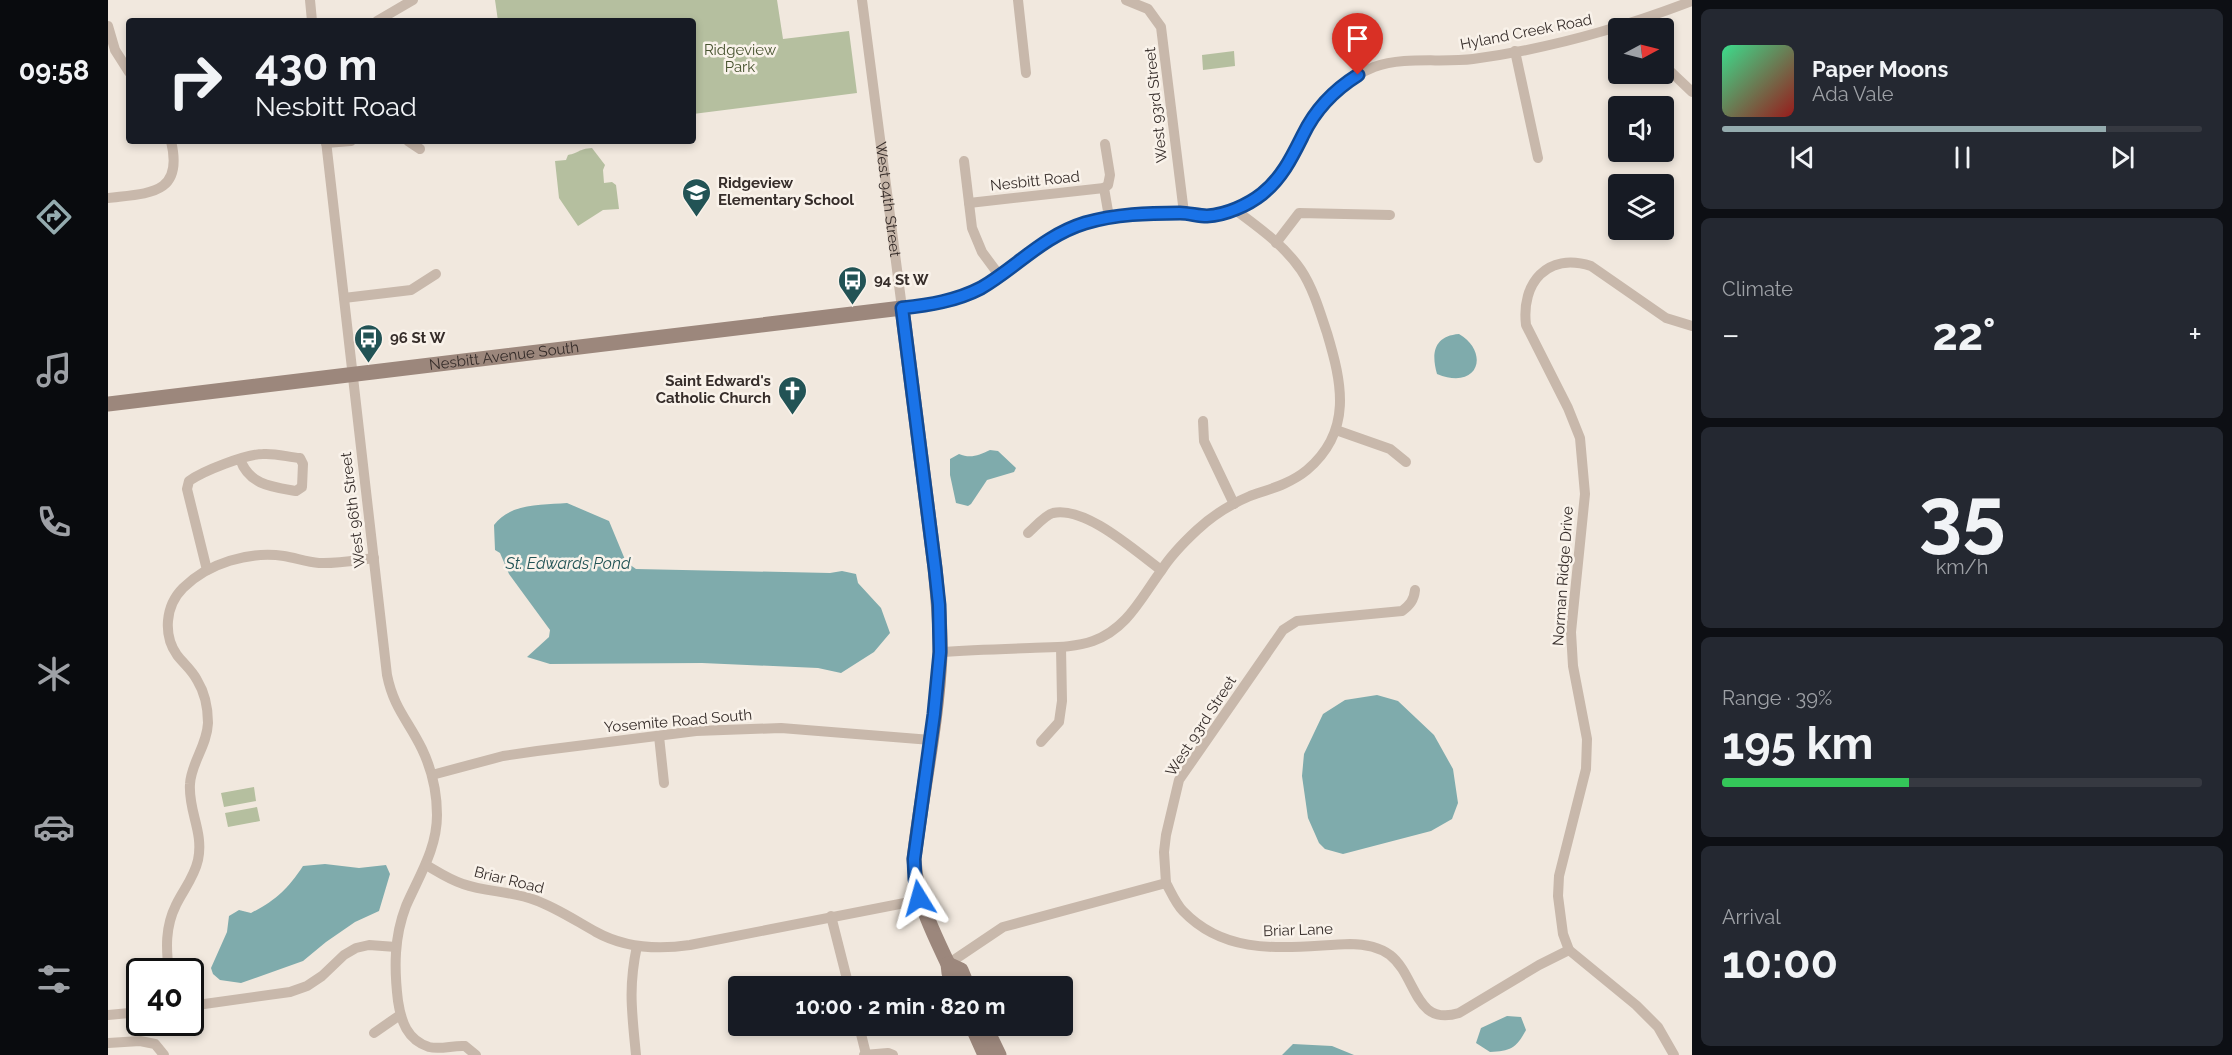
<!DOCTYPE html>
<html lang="en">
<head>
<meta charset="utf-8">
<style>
	:root { --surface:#171b24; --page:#242831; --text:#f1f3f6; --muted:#9ea1a6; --line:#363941; --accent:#94abae }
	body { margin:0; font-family:Raleway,sans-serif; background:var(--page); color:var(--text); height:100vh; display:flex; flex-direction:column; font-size:22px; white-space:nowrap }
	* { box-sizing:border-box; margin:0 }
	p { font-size:20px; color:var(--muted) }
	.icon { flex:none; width:33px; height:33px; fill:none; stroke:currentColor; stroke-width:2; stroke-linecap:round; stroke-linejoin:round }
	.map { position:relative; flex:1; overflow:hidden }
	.details { display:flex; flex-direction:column; gap:9px; padding:9px; background:#0d0f14; width:540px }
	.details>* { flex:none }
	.top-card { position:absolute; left:18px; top:18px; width:570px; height:126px; border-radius:6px; box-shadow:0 3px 9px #0003; background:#171b24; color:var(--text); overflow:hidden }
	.needle { width:39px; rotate:83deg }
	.buttons { position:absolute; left:1500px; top:18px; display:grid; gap:12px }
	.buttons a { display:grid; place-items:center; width:66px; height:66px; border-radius:6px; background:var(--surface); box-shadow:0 3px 9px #0003; font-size:30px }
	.speed { position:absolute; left:18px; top:958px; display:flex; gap:12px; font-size:30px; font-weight:700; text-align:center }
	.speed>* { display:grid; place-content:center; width:78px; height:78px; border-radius:50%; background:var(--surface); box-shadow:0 3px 9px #0003; line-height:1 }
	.speed .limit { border:3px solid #111; border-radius:9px; background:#fff; color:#111 }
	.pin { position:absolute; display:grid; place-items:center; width:51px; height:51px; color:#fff; margin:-62px -26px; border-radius:50% 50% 50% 0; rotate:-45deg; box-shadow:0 0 6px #0007 }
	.pin .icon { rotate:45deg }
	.me { position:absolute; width:66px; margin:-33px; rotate:352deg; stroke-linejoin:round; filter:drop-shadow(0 0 4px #0008) }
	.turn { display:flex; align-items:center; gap:21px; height:126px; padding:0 30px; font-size:27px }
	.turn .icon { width:78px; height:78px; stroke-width:2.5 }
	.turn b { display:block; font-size:42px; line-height:51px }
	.big { font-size:45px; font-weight:700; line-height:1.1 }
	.details .card { flex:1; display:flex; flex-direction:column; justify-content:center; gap:9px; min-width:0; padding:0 21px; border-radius:9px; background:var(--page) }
	.details .dial { align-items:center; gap:0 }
	.dial b { font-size:78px; line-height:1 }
	.song { display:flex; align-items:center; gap:18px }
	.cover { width:72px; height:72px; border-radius:9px; background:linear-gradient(135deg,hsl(150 70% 55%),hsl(0 70% 35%)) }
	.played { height:6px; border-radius:3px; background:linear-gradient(90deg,var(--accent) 80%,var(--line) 80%) }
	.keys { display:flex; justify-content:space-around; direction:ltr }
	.heat { display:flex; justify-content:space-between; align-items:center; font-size:33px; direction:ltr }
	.charge { height:9px; border-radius:4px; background:linear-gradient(90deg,#34c759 39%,var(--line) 0) }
	.trip { position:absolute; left:620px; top:976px; width:345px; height:60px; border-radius:6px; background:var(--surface); box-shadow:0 3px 9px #0003; font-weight:700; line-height:60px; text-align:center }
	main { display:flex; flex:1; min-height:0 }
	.tab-bar { display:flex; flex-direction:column; width:108px; justify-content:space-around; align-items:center; background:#090b0e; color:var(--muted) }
	.tab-bar .icon { width:42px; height:42px }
	.tab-bar .active { color:var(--accent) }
	.tab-bar b { font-size:27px; color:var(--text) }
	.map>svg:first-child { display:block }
	.green { fill:#b5bf9f }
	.water { fill:#7fabac }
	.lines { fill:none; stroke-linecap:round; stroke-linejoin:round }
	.street { stroke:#c8b8ab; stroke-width:10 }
	.secondary { stroke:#9c877c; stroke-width:15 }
	.route-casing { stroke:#114b97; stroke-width:15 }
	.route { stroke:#1a73e8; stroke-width:10 }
	.labels { text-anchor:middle; stroke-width:5; stroke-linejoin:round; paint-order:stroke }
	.street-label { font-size:15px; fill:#362d2a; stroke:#f9f2ea }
	.park-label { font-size:15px; fill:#47532f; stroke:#f9f2ea }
	.poi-label { font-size:15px; font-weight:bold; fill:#362d2a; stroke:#f9f2ea; text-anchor:start }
	.water-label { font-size:16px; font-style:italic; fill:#225355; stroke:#f9f2ea }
</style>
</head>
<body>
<main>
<nav class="tab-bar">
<b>09:58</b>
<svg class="icon active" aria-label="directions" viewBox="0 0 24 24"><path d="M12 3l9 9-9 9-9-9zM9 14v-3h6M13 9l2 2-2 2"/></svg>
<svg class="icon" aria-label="music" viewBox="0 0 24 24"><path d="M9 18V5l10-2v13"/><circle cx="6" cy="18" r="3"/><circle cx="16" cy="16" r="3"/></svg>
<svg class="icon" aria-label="phone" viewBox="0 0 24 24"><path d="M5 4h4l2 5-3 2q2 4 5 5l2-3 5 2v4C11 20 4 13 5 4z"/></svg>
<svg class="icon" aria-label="climate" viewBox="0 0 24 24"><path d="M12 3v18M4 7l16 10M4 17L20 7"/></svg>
<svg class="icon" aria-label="car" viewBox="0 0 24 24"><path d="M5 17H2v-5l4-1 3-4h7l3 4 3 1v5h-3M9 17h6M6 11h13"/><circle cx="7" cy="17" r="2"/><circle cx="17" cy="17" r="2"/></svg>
<svg class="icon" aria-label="filters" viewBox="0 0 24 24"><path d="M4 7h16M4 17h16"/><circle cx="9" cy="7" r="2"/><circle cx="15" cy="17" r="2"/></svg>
</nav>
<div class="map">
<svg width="1584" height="1055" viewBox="0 0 1584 1055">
	<rect width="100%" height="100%" fill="#f1e8de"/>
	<path class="green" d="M 387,0 L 669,0 L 675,39 L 741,31 L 749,93 L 585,114 L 585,21 L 390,21 Z
		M 1126,51 L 1127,66 L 1095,70 L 1094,55 Z
		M 484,148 L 497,165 L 495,170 L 496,183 L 504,182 L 508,185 L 511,209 L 495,210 L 470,226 L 451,198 L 447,161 L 458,160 L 460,155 C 471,153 470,149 484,148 Z
		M 146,787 L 148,801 L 116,807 L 113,793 Z
		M 149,807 L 152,821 L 120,827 L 117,813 Z"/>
	<path class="water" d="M 1351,334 C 1382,352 1371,391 1329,374 C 1323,353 1326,336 1351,334 Z
		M 882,450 L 890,451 L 908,468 L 906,472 L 879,480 L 863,504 L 860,506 L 848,503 L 842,475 L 842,459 L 851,454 C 863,459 871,455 882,450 Z
		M 459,503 L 501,521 L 518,562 L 528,569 L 722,573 L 734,571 L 748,574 L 750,583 L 773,608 L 782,633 L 766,652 L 733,673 L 710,668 L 594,663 L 442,664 L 419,657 L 441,637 L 442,630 L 401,574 L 392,553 L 387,550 L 386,525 C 402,503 434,505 459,503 Z
		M 1269,695 L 1290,701 L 1326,735 L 1345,769 L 1350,803 L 1344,819 L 1323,831 L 1235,854 L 1217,849 L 1211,843 L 1200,818 L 1194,776 L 1196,754 L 1215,714 L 1237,700 Z
		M 217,864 L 251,868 L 278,865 L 282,874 L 271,911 L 247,922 L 218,942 L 195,961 L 133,983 L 112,980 L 105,974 L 103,968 L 119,932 L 121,916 L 131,910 L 143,913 C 168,900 179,890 195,866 Z
		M 1399,1016 L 1413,1017 L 1418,1030 C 1408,1049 1402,1051 1382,1052 L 1368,1043 L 1373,1028 Z
		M 1185,1044 L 1224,1046 L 1246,1055 L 1174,1055 Z"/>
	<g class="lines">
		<g class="street">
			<path d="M 202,0 L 204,21"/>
			<path id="s1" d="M 754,0 L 794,308 C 821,305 847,301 872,288 C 910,268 932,238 975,224 C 1007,213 1042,212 1074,213 C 1083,213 1092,217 1101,216 C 1119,213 1136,206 1151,196 C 1174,181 1183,157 1195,134 C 1211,104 1235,79 1266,67 C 1297,56 1333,63 1365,59 C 1440,49 1514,28 1584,1"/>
			<path d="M 910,0 L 918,73"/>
			<path d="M 1018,0 L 1040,9 L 1053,27 L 1076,213"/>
			<path d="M 269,21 L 305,0"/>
			<path d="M 0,26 L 7,50 L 21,72"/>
			<path d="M 1407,51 L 1430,158"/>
			<path d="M 1556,60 L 1562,71 L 1584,92"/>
			<path d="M 218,141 L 279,675 C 286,709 300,720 314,749 C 324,770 329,792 329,815 C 329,849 311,876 298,906 C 286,937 286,968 290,1001 C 293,1021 299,1040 321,1047 C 333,1050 345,1045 357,1046 L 368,1055"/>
			<path d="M 300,141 L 312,149"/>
			<path d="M 218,143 L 243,141"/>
			<path d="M 997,144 L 1002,175 L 1000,185 L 996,188 L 1001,217"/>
			<path d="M 856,161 L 864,228 L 874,252 L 891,275"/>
			<path d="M 0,198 C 41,193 76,195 63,141"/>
			<path d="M 861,203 L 996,188"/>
			<path d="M 1168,243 L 1191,213 L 1282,215"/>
			<path d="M 236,298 L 303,290 L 328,274"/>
			<path d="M 1095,421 L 1096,441 L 1126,504"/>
			<path d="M 1228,430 L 1282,449 L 1298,462"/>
			<path d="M 920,533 C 927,527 937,515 945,513 C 978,506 1027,551 1053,570"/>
			<path d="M 99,570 L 79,489 L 81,481 C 95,471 138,454 155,454 C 167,453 180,457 192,458 L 195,464 L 194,487 L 188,491 C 164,487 141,485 132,459"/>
			<path d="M 832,652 C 862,650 892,649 922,648 C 944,647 965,648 985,641 C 1019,629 1033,598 1053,571 C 1063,555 1075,543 1089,530 C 1104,516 1123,504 1142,496 C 1162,489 1182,484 1199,470 C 1245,431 1234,383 1219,333 C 1212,312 1205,288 1193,270 C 1176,245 1150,227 1126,209"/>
			<path d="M 551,736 L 556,783"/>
			<path d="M 933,742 L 951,722 L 954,701 L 953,647"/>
			<path d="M 324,775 L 395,756 L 429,751 L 588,731 L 673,728 L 823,740"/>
			<path d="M 318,865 C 330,872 342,880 355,884 C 378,892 403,891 427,900 C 449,908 468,921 488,932 C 517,948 549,950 582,945 L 812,900"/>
			<path d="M 1058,883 L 1056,852 L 1058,835 L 1071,780 L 1175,630 L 1189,621 L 1294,611 C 1302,605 1306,600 1307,590"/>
			<path d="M 723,916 L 741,987"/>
			<path d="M 840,964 L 895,927 L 1058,883 C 1063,892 1068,904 1075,911 C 1121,959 1182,946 1242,944 C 1255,944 1271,947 1282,955 C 1309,976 1306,1027 1351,1013 L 1431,965 L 1461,950"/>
			<path d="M 61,972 C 58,949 57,927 68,905 C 75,890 86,878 90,860 C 96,832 80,811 82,784 C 83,763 99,746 100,723 C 100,709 97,693 89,680 C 84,670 75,663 69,655 C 55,635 57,606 75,588 C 100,563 141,551 176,556 C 188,558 199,562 211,563 C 229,564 249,560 266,558"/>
			<path d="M 82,1006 L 182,992 L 199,986 L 214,976 L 236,955 L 248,948 L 261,945 L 288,947"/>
			<path d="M 0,1015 L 32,1012"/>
			<path d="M 751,1026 L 758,1054"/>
			<path d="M 266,1033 L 292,1015"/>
			<path d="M 0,1043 L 32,1041 L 47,1044 L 56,1055"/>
			<path d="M 528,1055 C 524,1013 520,988 529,946"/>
			<path d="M 756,1055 L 780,1053 L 785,1055"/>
			<path d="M 1566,1055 L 1550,1027 L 1528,1005 L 1461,950 L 1455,934 L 1450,896 L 1451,876 L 1478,769 L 1479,739 L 1465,666 L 1463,632 L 1477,494 L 1472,438 L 1460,408 L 1418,325 C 1413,283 1439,252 1483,266 L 1558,318 L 1584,326"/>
		</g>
		<g class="secondary">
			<path id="s2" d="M 0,404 L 794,308 L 827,568 C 830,597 833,626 832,655 C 829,723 814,791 806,859 C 808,899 823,928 840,964 L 841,973 L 847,987"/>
			<path d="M 840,964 L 853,970 L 860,987"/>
			<path d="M 864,1026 L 877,1055"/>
			<path d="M 877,1026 L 891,1055"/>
		</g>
	</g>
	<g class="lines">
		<defs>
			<path id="route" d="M 811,898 L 807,879 L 806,859 L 826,714 L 832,652 L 831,605 L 827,568 L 794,308 C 821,305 848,301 873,288 C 909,267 935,236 977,223 C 1008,214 1040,213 1072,213 C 1081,213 1090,216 1099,216 C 1118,215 1140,205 1154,194 C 1174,178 1184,157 1195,135 C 1207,110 1226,90 1250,75"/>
		</defs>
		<use href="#route" class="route-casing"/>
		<use href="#route" class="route"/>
	</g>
	<defs>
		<symbol id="school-pin" viewBox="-11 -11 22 30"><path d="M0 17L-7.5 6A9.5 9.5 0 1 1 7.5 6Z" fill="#225355" stroke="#f9f2ea"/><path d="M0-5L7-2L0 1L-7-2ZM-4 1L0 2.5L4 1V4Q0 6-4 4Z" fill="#fff"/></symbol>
		<symbol id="bus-pin" viewBox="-11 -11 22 30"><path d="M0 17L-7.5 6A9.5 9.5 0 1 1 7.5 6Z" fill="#225355" stroke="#f9f2ea"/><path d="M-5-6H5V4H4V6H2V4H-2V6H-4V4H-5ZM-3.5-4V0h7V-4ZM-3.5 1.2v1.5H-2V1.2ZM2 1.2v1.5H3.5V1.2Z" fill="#fff"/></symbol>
		<symbol id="church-pin" viewBox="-11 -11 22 30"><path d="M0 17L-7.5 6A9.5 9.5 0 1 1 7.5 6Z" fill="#225355" stroke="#f9f2ea"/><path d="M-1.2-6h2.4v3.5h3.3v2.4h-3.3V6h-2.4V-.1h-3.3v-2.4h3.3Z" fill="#fff"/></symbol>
	</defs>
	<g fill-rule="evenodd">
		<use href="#school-pin" x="572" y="176" width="33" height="45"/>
		<use href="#bus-pin" x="728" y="264" width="33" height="45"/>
		<use href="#bus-pin" x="244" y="322" width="33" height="45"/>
		<use href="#church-pin" x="668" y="374" width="33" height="45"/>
	</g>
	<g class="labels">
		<g class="street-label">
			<text transform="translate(1418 32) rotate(-11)" y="5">Hyland Creek Road</text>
			<text transform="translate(1048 105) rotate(-96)" y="5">West 93rd Street</text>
			<text transform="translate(927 181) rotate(-6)" y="5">Nesbitt Road</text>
			<text dy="5" stroke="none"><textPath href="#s1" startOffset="201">West 94th Street</textPath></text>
			<text dy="5" stroke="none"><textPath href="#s2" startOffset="399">Nesbitt Avenue South</textPath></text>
			<text transform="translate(245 510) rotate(-97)" y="5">West 96th Street</text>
			<text transform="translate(1455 576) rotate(-86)" y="5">Norman Ridge Drive</text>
			<text transform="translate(570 721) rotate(-5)" y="5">Yosemite Road South</text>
			<text transform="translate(1093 726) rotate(-57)" y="5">West 93rd Street</text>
			<text transform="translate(401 880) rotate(14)" y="5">Briar Road</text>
			<text transform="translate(1190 930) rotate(-2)" y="5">Briar Lane</text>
		</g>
		<g class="park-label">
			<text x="632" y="55">Ridgeview<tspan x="632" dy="17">Park</tspan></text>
		</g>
		<g class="poi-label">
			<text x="610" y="188">Ridgeview<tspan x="610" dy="17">Elementary School</tspan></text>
			<text x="766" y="285">94 St W</text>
			<text x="282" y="343">96 St W</text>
			<text x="663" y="386" text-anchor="end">Saint Edward's<tspan x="663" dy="17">Catholic Church</tspan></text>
		</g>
		<g class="water-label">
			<text x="460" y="569">St. Edwards Pond</text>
		</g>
	</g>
</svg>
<div class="buttons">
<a><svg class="needle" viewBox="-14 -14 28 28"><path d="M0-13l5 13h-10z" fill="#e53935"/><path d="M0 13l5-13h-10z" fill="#9ea1a6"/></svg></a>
<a><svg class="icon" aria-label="sound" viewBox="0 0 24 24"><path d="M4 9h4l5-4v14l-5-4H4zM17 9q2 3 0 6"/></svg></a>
<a><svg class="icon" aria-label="layers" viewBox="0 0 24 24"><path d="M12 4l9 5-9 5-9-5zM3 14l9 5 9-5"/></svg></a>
</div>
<div class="speed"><div class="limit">40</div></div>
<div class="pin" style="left:1250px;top:75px;background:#d93025"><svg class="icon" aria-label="arrive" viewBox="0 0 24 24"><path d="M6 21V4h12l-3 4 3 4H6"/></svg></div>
<svg class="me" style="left:811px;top:898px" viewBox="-20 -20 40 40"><path d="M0-17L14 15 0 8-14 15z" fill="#1a73e8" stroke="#fff" stroke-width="4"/></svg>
<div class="trip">10:00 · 2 min · 820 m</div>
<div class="top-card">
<div class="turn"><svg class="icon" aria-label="right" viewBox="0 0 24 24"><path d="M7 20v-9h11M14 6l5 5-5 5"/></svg><div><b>430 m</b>Nesbitt Road</div></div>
</div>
</div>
<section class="details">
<div class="card">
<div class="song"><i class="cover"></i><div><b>Paper Moons</b><p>Ada Vale</p></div></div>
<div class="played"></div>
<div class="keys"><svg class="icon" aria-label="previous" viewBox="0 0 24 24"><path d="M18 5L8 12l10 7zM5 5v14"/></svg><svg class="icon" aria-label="pause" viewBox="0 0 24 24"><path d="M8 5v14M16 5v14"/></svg><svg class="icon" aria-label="next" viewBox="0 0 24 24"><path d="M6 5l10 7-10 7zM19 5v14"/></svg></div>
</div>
<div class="card"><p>Climate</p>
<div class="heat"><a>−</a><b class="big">22°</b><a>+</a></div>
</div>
<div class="card dial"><b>35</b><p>km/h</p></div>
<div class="card"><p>Range · 39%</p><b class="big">195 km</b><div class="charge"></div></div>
<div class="card"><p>Arrival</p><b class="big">10:00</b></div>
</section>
</main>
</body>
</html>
